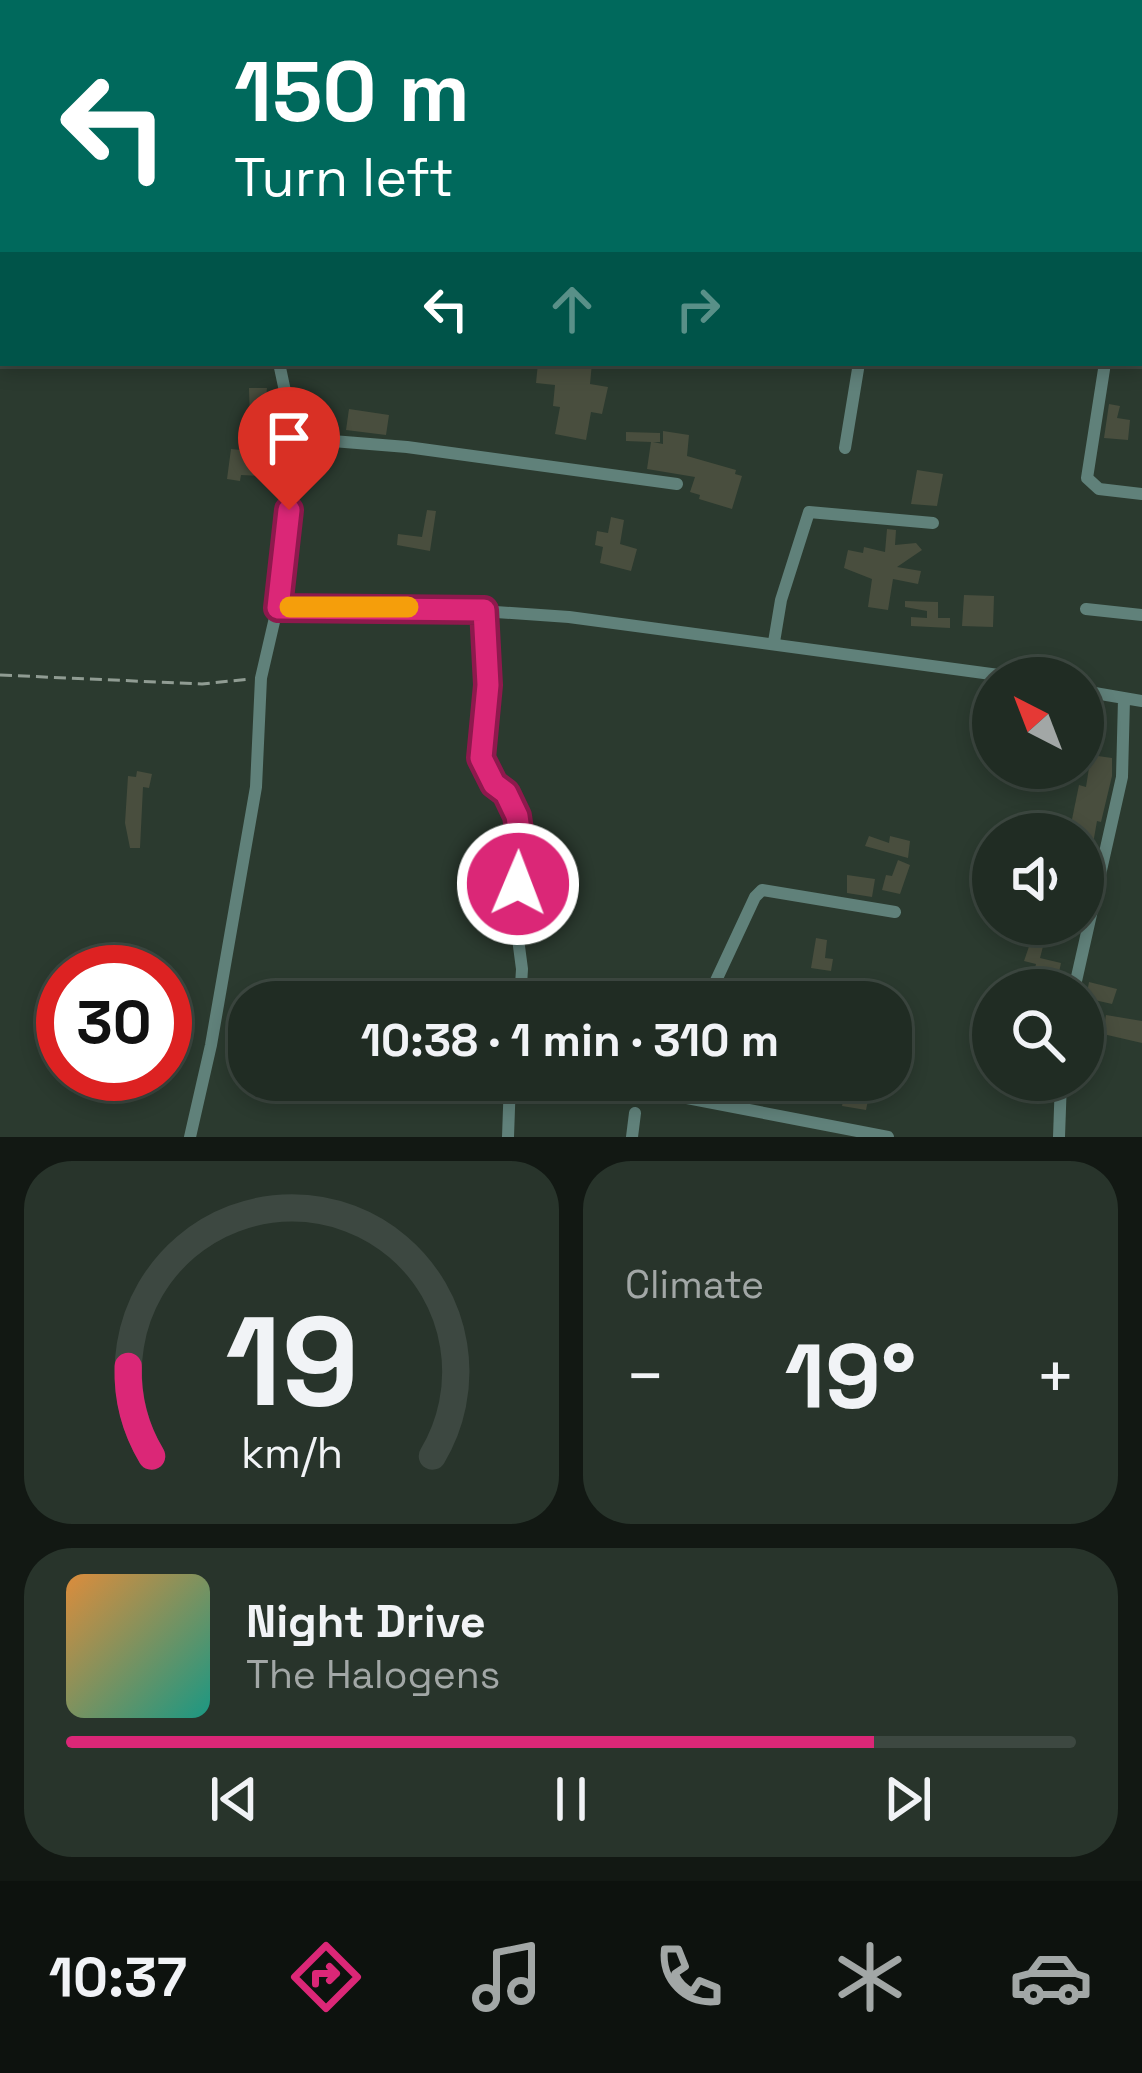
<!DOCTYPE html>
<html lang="en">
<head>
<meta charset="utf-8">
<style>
	:root { --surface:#202c23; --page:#28342b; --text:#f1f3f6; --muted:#a2a7a6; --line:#3d4841; --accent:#db2777 }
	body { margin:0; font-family:"Space Grotesk",sans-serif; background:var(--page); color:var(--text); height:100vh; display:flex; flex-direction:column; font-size:45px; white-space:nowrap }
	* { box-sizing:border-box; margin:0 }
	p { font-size:39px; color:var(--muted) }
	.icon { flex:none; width:66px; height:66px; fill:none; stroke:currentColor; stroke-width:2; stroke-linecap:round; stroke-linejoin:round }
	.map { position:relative; height:1137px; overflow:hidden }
	.details { display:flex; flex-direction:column; gap:24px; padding:24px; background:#121813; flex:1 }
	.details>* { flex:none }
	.banner { position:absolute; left:0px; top:0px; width:1143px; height:366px; box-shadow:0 6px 18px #0003,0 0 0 3px var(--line); background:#00695c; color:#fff; overflow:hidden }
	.needle { width:78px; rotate:318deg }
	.controls { position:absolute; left:972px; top:657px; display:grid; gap:24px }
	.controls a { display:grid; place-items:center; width:132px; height:132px; border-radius:50%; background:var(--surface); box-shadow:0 6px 18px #0003,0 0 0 3px var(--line); font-size:60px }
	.speed { position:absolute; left:36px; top:945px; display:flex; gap:24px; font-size:60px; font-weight:700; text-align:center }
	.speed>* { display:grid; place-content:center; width:156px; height:156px; border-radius:50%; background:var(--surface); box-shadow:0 6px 18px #0003,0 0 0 3px var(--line); line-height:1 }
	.speed .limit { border:18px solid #d22; background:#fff; color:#111 }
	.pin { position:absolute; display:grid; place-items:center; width:102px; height:102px; color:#fff; margin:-123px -51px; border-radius:50% 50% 50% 0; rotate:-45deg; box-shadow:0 0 12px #0007 }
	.pin .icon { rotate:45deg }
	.me { position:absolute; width:132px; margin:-66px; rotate:1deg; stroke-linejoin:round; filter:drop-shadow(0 0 9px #0008) }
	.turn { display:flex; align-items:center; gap:42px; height:252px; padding:0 36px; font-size:54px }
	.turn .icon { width:156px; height:156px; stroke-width:2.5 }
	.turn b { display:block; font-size:84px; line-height:102px }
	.lanes { display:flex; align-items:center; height:114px; padding:0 36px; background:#0003; justify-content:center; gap:60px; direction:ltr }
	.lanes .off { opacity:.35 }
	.big { font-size:90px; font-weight:700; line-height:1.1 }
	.details .tile { flex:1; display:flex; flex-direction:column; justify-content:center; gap:18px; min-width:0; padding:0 42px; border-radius:48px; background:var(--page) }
	.details .dial { align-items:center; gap:0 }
	.dial svg { height:312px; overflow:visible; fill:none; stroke:var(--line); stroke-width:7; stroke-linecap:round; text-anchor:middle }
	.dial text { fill:var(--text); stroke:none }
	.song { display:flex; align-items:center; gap:36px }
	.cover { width:144px; height:144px; border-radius:18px; background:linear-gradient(135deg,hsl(30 70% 55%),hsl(170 70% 35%)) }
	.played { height:12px; border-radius:6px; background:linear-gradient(90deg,var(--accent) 80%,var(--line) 80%) }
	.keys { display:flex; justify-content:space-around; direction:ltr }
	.heat { display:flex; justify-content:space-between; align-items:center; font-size:66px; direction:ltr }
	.details .tiles { flex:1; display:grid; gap:24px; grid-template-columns:1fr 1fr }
	.tile:last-child { grid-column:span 2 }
	.trip { position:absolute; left:228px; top:981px; width:684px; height:120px; border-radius:48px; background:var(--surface); box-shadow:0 6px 18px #0003,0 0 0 3px var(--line); font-weight:700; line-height:120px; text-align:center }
	.dock { display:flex; height:192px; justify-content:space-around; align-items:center; background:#0d120e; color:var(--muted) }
	.dock .icon { width:84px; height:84px }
	.dock .on { color:var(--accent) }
	.dock b { font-size:54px; color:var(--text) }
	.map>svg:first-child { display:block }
	.building { fill:#494e3e }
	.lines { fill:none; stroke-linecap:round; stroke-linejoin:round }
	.path { stroke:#909c93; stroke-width:3; stroke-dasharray:12 6; stroke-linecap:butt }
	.street { stroke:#60817a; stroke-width:12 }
	.route-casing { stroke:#8e194d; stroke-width:30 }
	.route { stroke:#db2777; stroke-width:21 }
	.slow { stroke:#f59e0b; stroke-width:21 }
</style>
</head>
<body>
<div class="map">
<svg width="1142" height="1137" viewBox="0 0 1142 1137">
	<rect width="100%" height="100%" fill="#2b3a2f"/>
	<path class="building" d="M 538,363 L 592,363 L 590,384 L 608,387 L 602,414 L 591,412 L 586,440 L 555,434 L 560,407 L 553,406 L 555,385 L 536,383 Z
		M 249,388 L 267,388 L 263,424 L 250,423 Z
		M 1109,404 L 1120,406 L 1117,418 L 1130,420 L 1128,440 L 1104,438 Z
		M 349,409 L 389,415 L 386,435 L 346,430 Z
		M 663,431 L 689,435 L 687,456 L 736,470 L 735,474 L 742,476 L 732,509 L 699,499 L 700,495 L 690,492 L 695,477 L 647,469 L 651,442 L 626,441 L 626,432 L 660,433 L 660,442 L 653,442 L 663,444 Z
		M 231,449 L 250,451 L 248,459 L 263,460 L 262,476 L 241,475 L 240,481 L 227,479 Z
		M 917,470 L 943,474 L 937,506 L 911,504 Z
		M 427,510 L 436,511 L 430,551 L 397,545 L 398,534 L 422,537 Z
		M 611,517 L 624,520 L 620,544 L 637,549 L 631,571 L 600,563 L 603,547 L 595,545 L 597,531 L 608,533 Z
		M 887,529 L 896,530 L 895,545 L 916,543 L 922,550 L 897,567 L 921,571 L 918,584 L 893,579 L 888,610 L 868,607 L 872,579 L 844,568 L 848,550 L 863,553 L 864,547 L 885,552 Z
		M 964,595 L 994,596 L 993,627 L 962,626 Z
		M 905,601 L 938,602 L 938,618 L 950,618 L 950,628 L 911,626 L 911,617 L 927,618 L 927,611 L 905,607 Z
		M 1091,755 L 1112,758 L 1112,776 L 1101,822 L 1097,821 L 1088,872 L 1083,872 L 1083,834 L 1069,834 L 1079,785 L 1086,787 Z
		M 137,771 L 152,774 L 149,788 L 143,787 L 140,848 L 130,848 L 125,823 L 128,776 L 136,777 Z
		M 869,836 L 889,843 L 890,836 L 910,841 L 908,858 L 865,846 Z
		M 898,860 L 910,865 L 900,894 L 882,890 L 886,875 L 892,876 Z
		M 847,875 L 875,879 L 872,897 L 847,893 Z
		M 1034,932 L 1046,935 L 1040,958 L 1061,963 L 1055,990 L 1029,990 L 1036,964 L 1024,961 Z
		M 816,938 L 827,940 L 825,958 L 833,959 L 831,971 L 811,968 Z
		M 756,982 L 796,991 L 793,1002 L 752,992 Z
		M 1089,982 L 1117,989 L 1112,1004 L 1086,998 Z
		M 1106,1015 L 1142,1021 L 1142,1043 L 1103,1034 Z
		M 847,1080 L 872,1081 L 866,1110 L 842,1106 Z"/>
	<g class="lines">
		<path class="path" d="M 284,3 L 285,0
			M 0,675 L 202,684 L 250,679"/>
		<path class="street" d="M 140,0 L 162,3
			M 734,3 L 734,0
			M 1140,140 L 1142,140
			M 1105,363 L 1087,478 L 1099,489 L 1142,494
			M 295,438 L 407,447 L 677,484
			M 845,448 L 859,363
			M 277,607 L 424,607 L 569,617 L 1021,678
			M 1086,609 L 1142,615
			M 485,610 L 488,685 L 481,758 L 494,785 L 506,793 L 517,816 L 522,844 L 515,916 L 522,969 L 520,1002
			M 774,642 L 781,600 L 809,512 L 933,523
			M 1083,691 L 1142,701
			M 1074,990 L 1122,777 L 1124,699
			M 706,1002 L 755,897 L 762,890 L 895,912
			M 672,1080 L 682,1097 L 888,1137
			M 190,1137 L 211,1045 L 256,787 L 261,678 L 283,583 L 295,438 L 279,363
			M 508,1137 L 510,1080
			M 632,1137 L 635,1113
			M 1059,1137 L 1061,1080"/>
	</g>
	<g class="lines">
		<defs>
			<path id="route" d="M 289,510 L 278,608 L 484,610 L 488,685 L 481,758 L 494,784 L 506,793 L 517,816 L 521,844 L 518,884"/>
		</defs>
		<use href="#route" class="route-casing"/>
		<use href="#route" class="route"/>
		<path class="slow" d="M 290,607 L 408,607"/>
	</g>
</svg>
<div class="controls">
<a><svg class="needle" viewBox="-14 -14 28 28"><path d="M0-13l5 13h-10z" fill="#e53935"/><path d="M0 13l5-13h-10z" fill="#a2a7a6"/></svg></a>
<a><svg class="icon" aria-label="sound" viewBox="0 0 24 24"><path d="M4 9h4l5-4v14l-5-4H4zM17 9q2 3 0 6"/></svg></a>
<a><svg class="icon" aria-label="search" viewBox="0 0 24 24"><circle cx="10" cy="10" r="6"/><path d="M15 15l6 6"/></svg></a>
</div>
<div class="speed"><div class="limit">30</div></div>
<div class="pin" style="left:289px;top:510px;background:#d93025"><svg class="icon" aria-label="arrive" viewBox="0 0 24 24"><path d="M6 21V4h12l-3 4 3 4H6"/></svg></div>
<svg class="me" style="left:518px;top:884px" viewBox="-20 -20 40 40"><circle r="17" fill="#db2777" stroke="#fff" stroke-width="3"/><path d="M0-11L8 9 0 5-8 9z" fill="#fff"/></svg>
<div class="trip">10:38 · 1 min · 310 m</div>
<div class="banner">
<div class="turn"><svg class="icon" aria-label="left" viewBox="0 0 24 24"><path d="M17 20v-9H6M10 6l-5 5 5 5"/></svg><div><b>150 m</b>Turn left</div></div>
<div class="lanes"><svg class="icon" aria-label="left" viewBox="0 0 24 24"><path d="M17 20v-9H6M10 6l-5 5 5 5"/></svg><svg class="icon off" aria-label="ahead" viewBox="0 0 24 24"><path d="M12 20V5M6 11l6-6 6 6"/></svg><svg class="icon off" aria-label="right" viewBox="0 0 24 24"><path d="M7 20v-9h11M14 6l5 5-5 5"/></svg></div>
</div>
</div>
<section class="details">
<div class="tiles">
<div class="tile dial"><svg viewBox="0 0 100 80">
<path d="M14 69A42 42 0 1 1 86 69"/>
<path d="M14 69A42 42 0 0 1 8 46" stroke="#db2777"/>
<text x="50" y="56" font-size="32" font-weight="700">19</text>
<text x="50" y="72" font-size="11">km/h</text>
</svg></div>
<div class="tile"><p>Climate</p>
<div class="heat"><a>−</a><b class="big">19°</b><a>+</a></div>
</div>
<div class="tile">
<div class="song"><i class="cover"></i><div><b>Night Drive</b><p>The Halogens</p></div></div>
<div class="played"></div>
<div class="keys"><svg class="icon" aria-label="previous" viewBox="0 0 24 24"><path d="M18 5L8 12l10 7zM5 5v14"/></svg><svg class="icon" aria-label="pause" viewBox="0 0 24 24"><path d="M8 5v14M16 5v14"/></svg><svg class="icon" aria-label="next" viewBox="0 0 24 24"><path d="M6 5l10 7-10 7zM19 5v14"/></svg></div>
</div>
</div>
</section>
<nav class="dock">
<b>10:37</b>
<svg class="icon on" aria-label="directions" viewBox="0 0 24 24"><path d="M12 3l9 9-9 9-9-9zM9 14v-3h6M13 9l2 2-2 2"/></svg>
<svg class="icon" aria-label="music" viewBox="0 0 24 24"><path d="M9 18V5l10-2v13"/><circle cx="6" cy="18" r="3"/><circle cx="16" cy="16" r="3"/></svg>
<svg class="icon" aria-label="phone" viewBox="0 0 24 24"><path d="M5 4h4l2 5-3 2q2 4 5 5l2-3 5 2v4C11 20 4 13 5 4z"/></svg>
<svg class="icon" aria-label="climate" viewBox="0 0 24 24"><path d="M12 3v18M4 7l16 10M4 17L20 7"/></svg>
<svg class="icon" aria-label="car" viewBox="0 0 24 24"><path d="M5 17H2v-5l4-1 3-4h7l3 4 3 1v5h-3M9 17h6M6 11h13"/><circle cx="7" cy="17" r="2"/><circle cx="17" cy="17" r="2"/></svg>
</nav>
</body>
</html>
